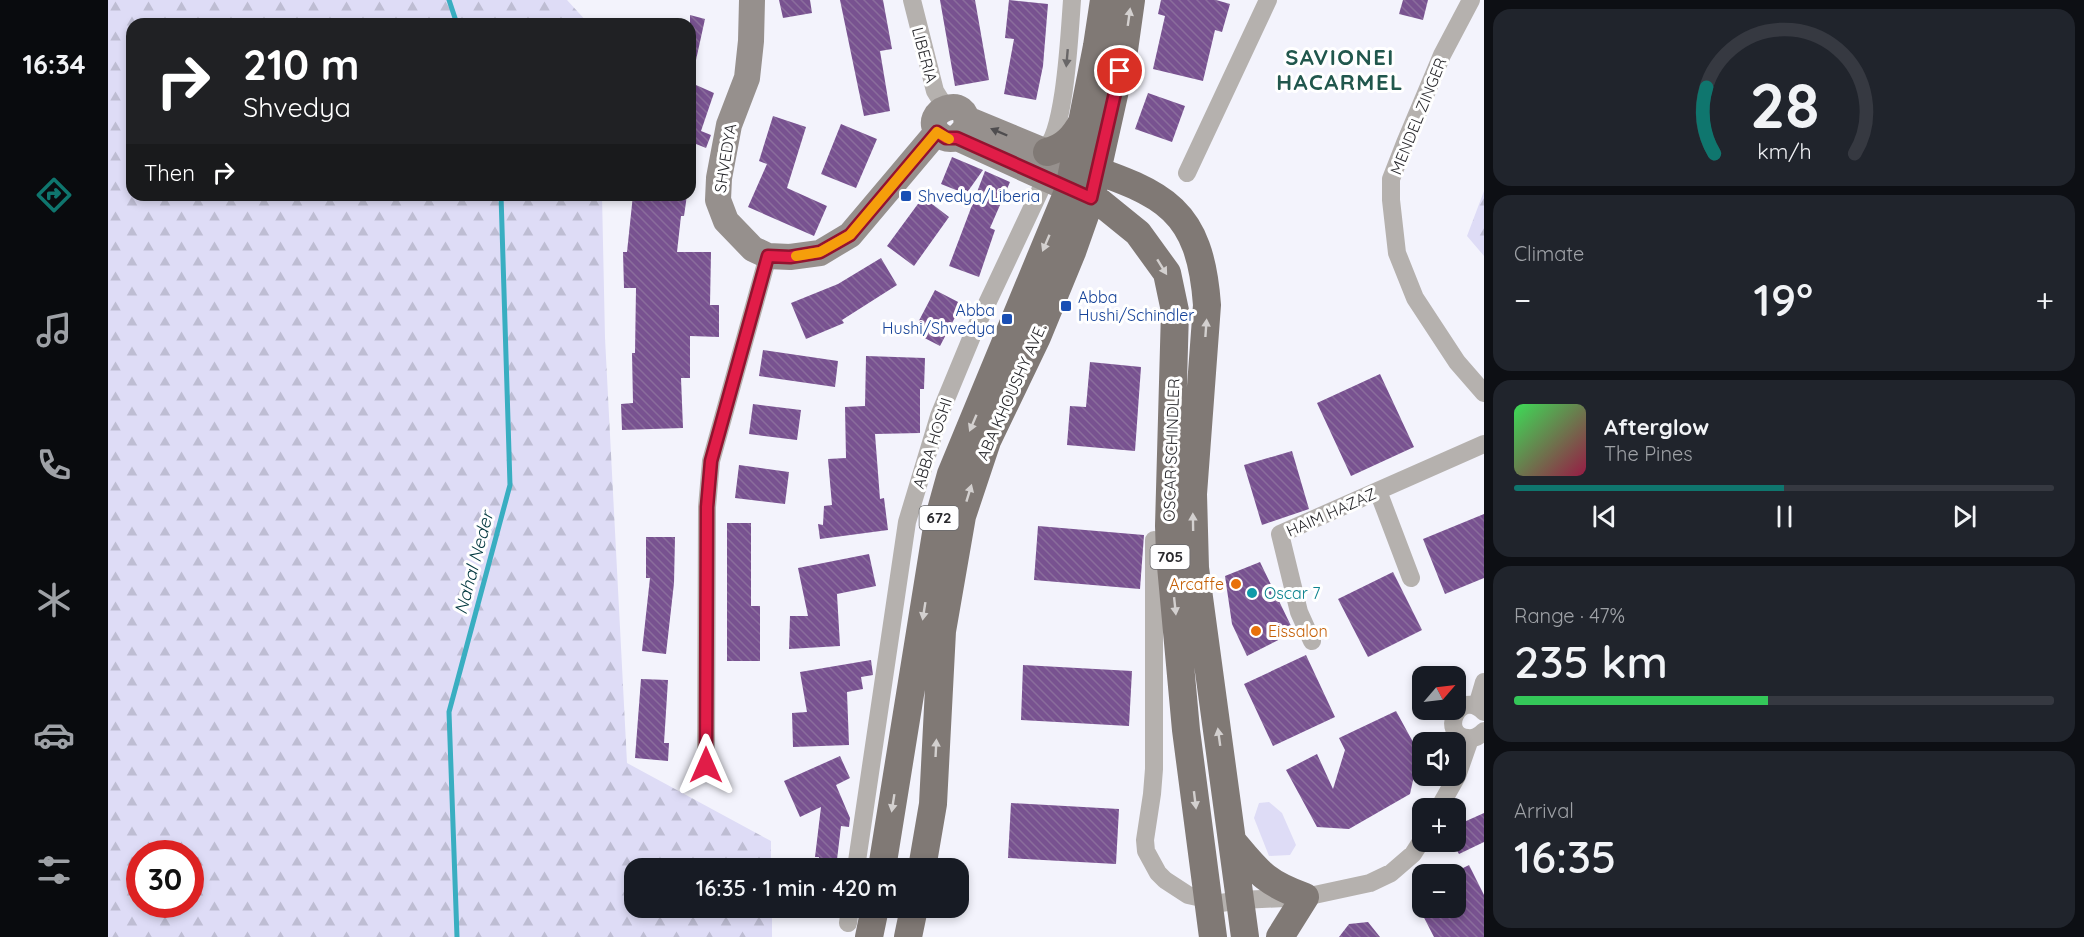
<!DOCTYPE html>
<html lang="en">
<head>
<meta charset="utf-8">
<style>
	:root { --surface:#171b24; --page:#20242c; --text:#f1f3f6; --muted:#9ea1a6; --line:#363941; --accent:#0f766e }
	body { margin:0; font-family:Quicksand,sans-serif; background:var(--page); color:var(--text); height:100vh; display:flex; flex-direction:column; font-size:22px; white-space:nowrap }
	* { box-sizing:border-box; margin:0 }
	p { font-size:20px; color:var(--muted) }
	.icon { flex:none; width:33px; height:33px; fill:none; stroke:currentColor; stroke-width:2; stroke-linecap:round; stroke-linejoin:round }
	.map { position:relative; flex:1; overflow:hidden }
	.details { display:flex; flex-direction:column; gap:9px; padding:9px; background:#0d0f14; width:600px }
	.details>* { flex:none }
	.top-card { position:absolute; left:18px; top:18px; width:570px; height:183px; border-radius:18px; box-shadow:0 3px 9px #0003; background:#202124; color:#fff; overflow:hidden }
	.needle { width:39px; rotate:62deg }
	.fabs { position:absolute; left:1304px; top:666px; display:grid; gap:12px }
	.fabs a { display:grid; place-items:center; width:54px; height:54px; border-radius:12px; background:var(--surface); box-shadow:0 3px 9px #0003; font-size:30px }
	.speed { position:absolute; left:18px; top:840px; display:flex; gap:12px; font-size:30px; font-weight:700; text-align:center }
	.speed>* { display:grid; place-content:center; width:78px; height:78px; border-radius:50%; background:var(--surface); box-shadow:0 3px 9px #0003; line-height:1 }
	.speed .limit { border:9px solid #d22; background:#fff; color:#111 }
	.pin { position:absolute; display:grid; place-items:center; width:51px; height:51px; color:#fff; margin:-26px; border:3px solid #fff; border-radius:50%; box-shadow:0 2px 6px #0007 }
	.me { position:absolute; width:66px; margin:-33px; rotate:0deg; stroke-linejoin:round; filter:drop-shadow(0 0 4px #0008) }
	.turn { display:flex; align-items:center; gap:21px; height:126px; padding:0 18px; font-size:27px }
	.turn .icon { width:78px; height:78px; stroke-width:2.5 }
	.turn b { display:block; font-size:42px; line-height:51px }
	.then { display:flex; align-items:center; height:57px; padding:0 18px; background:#0003; gap:12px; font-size:22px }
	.big { font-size:45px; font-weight:600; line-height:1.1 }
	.details .card { flex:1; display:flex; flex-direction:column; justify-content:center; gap:9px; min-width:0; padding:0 21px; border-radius:18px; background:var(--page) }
	.details .dial { align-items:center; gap:0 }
	.dial svg { height:156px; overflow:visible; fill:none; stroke:var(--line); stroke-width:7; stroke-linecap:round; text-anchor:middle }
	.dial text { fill:var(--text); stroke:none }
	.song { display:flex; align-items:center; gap:18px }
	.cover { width:72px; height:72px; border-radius:9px; background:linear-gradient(135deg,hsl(130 70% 55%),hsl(340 70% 35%)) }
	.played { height:6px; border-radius:3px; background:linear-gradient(90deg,var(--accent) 50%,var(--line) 50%) }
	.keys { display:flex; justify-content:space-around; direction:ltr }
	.heat { display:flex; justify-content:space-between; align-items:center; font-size:33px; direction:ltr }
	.charge { height:9px; border-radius:4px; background:linear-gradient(90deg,#34c759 47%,var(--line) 0) }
	.trip { position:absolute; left:516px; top:858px; width:345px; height:60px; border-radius:18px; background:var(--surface); box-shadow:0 3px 9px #0003; font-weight:600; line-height:60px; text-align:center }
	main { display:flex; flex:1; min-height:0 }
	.tabs { display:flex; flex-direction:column; width:108px; justify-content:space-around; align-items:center; background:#090b0e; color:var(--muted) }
	.tabs .icon { width:42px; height:42px }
	.tabs .active { color:var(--accent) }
	.tabs b { font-size:27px; color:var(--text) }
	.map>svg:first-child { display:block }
	.forest { fill:url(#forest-firs); fill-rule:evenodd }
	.park { fill:#dedcf6 }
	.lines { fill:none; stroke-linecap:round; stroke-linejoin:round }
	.stream { stroke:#39aec1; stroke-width:5 }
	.building { fill:url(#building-back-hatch) }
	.street { stroke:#b5b1ae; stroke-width:18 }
	.secondary { stroke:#96908d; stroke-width:26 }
	.primary { stroke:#807975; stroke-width:28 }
	.oneway { fill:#d3d0cf }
	.oneway2 { fill:#686667 }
	.oneway3 { fill:#4f4d4f }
	.route-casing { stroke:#92132f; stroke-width:15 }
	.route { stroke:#e11d48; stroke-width:10 }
	.slow { stroke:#f59e0b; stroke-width:10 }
	.transit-dot { fill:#1a4fb4; stroke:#fff; stroke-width:2 }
	.food-dot { fill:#e8710a; stroke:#fff; stroke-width:2 }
	.culture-dot { fill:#0f9aa8; stroke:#fff; stroke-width:2 }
	.labels { text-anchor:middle; stroke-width:6; stroke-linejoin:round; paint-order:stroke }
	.shield { fill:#fff; stroke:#69696c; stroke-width:1.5 }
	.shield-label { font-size:15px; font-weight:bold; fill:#29292d }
	.street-label { font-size:16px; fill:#29292d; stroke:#fff }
	.transit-label { font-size:16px; fill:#164399; stroke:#fff; text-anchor:start }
	.food-label { font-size:16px; fill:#c56008; stroke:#fff; text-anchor:end }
	.culture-label { font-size:16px; fill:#0d838f; stroke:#fff; text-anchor:start }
	.water-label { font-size:18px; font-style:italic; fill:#00373e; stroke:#fff }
	.district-label { font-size:22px; font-weight:bold; letter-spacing:1.5px; fill:#21574d; stroke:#fff }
</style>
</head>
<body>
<main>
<nav class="tabs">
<b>16:34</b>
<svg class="icon active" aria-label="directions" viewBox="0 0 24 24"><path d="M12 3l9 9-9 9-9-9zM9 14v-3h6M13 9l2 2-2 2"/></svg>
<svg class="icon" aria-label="music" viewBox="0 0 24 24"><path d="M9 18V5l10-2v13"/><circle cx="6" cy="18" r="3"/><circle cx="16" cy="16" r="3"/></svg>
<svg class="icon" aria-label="phone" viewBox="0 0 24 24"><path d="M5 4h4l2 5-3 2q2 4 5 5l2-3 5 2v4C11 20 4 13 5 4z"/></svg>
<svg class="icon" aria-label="climate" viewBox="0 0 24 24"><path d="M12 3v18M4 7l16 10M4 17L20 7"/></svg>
<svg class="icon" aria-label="car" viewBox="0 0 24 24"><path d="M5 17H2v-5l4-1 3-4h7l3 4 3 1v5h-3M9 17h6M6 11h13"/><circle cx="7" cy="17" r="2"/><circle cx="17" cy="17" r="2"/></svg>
<svg class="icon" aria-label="filters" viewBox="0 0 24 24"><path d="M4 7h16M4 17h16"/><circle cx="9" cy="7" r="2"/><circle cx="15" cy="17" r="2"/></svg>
</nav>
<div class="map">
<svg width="1376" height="937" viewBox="0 0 1376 937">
	<defs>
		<pattern id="forest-firs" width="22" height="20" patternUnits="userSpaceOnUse" patternTransform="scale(1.5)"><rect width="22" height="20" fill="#dedcf6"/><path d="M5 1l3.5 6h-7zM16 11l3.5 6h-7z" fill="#bebdd3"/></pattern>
		<pattern id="building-back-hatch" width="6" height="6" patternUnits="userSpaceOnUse" patternTransform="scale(1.5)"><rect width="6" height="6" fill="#785290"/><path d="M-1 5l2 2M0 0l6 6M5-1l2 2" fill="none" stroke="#8a6d9c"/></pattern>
	</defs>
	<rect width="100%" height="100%" fill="#f3f3fc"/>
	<path class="forest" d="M 0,0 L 459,0 L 481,24 L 24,24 L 24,195 L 494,195 L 497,338 L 519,763 L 663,841 L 663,868 L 526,868 L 526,908 L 664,908 L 664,937 L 0,937 ZM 32,854 L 82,854 L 82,904 L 32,904 Z
		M 1376,191 L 1376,256 L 1359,236 Z"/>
	<path class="park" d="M 1161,802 L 1174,813 L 1188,845 L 1182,855 L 1161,856 L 1146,818 L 1151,803 Z"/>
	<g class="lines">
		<path class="stream" d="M 341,0 L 349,24
			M 349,937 L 341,712 L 402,485 L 393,195"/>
	</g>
	<path class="building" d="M 671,0 L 702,0 L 704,13 L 675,18 Z
		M 732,0 L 775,0 L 784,49 L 772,51 L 782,111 L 756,116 Z
		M 832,0 L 867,0 L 881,80 L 847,86 Z
		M 901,0 L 940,4 L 935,66 L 928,100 L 896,94 L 906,39 L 897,38 Z
		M 1053,0 L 1108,0 L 1122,4 L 1114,32 L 1107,30 L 1095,81 L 1045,69 L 1057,16 L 1050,14 Z
		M 1295,0 L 1320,0 L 1315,20 L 1291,14 Z
		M 582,15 L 597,19 L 588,60 L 582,59 Z
		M 588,85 L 606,93 L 593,131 L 603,135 L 598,148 L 588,144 L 584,157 L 582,156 L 582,99 Z
		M 1040,93 L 1077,106 L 1064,142 L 1027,129 Z
		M 665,116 L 698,127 L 679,188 L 719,206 L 706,236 L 640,207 L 659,164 L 651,161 Z
		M 733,124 L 769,139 L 748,188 L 713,174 Z
		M 844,157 L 875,170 L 858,194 L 833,184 Z
		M 877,171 L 902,182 L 882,228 L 887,230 L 871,277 L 841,266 Z
		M 525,195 L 579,195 L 576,216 L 573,216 L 569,252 L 603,252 L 602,305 L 611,305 L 611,337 L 582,336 L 582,378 L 573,378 L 575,428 L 514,430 L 513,404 L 525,403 L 524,353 L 527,353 L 528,288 L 516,288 L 515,252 L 519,252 Z
		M 815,197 L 841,217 L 806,266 L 779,246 Z
		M 773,258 L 789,285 L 734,320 L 736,323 L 698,339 L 683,303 L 730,284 Z
		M 827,290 L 854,304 L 832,346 L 805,332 Z
		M 655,350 L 730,361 L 727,387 L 651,376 Z
		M 758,356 L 817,358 L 816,389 L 812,389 L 812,433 L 767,434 L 772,499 L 776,498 L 780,530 L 712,539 L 710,524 L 715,525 L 716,506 L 724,505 L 720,459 L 738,458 L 737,407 L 757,406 Z
		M 982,362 L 1033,367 L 1027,451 L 959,445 L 962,406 L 978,407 Z
		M 1272,374 L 1306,447 L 1243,476 L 1209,403 Z
		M 645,404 L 693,410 L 689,440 L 641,434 Z
		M 1184,451 L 1201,509 L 1154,525 L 1136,465 Z
		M 631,465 L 681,472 L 677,504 L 627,498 Z
		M 1376,514 L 1376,578 L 1337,594 L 1315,539 Z
		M 619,523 L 643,523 L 643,606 L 652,606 L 652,661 L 619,661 Z
		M 930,526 L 1036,535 L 1032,589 L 926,580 Z
		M 538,537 L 567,537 L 566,583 L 558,654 L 534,651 L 542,578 L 538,578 Z
		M 761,554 L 768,586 L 729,594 L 732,646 L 681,649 L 682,616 L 700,616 L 690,568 Z
		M 1152,562 L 1186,632 L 1139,656 L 1124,624 L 1117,576 Z
		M 1285,572 L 1314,630 L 1260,657 L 1230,599 Z
		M 1198,655 L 1227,717 L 1165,746 L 1136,684 Z
		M 763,660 L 765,675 L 753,677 L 755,689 L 739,692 L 741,745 L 685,747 L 684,713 L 699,712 L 692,672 Z
		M 915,665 L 1024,671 L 1021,726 L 913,720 Z
		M 533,679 L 560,680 L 556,743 L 561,743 L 560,761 L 527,758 Z
		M 1288,711 L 1311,753 L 1302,794 L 1241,829 L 1209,827 L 1178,770 L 1209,754 L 1225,789 L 1237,750 L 1231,738 Z
		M 732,756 L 742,778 L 728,785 L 742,818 L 741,827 L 733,826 L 728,868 L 713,868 L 713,866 L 710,866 L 711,857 L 707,857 L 713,807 L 692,817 L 676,781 Z
		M 903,803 L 1011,809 L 1008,864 L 900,858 Z
		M 1376,813 L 1376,842 L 1351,854 L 1347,847 L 1347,826 Z
		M 1361,865 L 1376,895 L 1376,937 L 1326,937 L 1311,908 L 1347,908 L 1347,872 Z
		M 1260,922 L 1272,937 L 1231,937 L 1241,924 Z"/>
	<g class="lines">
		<path class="street" d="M 804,0 L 827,91 L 837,107
			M 1363,0 L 1334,55 L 1297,143 L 1283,179 L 1283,200 L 1289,253 L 1307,298 L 1349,362 L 1376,393
			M 935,150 C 957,142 962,25 964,0
			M 1079,173 L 1160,0
			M 1270,491 L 1303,578
			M 1046,540 L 1046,769 L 1044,794 L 1037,840 L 1038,851 L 1050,873 L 1057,880 L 1080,895 L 1098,899 L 1099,905 L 1133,900 L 1197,897 L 1262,883 L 1283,873 L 1305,854 L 1314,840
			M 1204,641 L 1191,612 L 1172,534 L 1376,444
			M 1369,706 L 1376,682
			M 1376,712 C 1352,687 1330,734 1359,738 C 1367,739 1371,736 1376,731
			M 598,765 L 599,507 L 603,461 L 660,256
			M 1331,808 L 1349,776 L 1362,739
			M 748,868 L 799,522 L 831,416 L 867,329 L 938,178
			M 740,923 L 742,908"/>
		<path class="secondary" d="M 644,0 L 643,41 L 639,78 L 621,125 L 611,178 L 610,200 L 618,221 L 645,249 L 660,256 L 682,257 L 712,253 L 742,235 L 829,132
			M 859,119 L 958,160
			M 849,138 L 858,128 C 864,90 809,111 831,134 C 836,139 842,140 849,138 L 961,189"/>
		<path class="primary" d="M 939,152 C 956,148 966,137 974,122
			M 972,165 C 1057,194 1092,209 1099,305 L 1085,494 L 1087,568 L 1137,937
			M 966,191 L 993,203 L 1030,233 L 1059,273 L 1067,311 L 1061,526 L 1062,555 L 1078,730 L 1105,937
			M 1126,843 C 1151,873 1158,883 1197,897 L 1172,937
			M 774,868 L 830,521 L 843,474 L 961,189 L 989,46 L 996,0
			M 814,868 L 825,804 L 834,631 L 854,516 L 879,441 L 929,337 L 964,252 L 983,198 L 1016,50 L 1023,0
			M 761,937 L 767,908
			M 800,937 L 806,908"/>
	</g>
	<defs><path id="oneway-solid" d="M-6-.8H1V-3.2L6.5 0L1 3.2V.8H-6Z" transform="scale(1.5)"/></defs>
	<g class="oneway">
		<use href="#oneway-solid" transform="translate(1021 17) rotate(-82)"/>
		<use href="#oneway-solid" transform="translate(938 243) rotate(113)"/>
		<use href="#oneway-solid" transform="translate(1054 267) rotate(58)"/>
		<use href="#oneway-solid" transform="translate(1098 328) rotate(-86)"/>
		<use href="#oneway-solid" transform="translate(865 423) rotate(113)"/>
		<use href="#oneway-solid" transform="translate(861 493) rotate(-73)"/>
		<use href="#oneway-solid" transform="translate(1085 522) rotate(-91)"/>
		<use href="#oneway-solid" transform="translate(1067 606) rotate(84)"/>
		<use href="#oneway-solid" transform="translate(816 611) rotate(99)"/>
		<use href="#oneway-solid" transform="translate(1111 737) rotate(-98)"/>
		<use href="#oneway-solid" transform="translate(828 748) rotate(-87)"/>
		<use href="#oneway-solid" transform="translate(1087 800) rotate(83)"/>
		<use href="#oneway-solid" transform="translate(785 803) rotate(99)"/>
	</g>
	<use class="oneway2" href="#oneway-solid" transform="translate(959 58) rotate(95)"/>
	<use class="oneway3" href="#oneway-solid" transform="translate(891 132) rotate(-157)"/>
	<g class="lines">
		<defs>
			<path id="route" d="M 598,765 L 599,507 L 603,461 L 660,256 L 682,257 L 712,252 L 742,235 L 829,132 L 838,138 L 849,138 L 983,198 L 1012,71"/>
		</defs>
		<use href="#route" class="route-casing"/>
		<use href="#route" class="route"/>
		<path class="slow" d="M 688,256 L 712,252 L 742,235 L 829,132 L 841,139"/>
	</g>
	<g class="transit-dot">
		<rect x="792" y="190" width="12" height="12" rx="3"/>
		<rect x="952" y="300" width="12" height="12" rx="3"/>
		<rect x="893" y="313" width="12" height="12" rx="3"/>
	</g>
	<g class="food-dot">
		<circle cx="1128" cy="584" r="6"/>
		<circle cx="1148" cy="631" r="6"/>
	</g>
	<circle class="culture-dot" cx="1144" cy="593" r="6"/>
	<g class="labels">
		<g class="shield">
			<rect x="811.5" y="506" width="39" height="24" rx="4.5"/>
			<rect x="1042.5" y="545" width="39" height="24" rx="4.5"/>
		</g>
		<g class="shield-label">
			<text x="831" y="523">672</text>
			<text x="1062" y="562">705</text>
		</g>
		<g class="street-label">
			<text transform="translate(817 55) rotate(75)" y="6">LIBERIA</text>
			<text transform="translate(1310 116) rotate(-68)" y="6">MENDEL ZINGER</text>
			<text transform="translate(617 158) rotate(-81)" y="6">SHVEDYA</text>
			<text transform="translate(903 392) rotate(-66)" y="6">ABA KHOUSHY AVE.</text>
			<text transform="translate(824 443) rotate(-72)" y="6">ABBA HOSHI</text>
			<text transform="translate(1063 450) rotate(-88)" y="6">OSCAR SCHINDLER</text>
			<text transform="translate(1223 512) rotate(-24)" y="6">HAIM HAZAZ</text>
		</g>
		<g class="transit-label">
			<text x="810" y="202">Shvedya/Liberia</text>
			<text x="970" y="303">Abba<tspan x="970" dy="18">Hushi/Schindler</tspan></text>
			<text x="887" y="316" text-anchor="end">Abba<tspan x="887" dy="18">Hushi/Shvedya</tspan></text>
		</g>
		<g class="food-label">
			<text x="1116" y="590">Arcaffe</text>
			<text x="1160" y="637" text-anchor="start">Eissalon</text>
		</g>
		<g class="culture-label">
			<text x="1156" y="599">Oscar 7</text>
		</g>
		<g class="water-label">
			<text transform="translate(366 563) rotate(-75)" y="6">Nahal Neder</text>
		</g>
		<g class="district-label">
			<text x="1232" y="65">SAVIONEI<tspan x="1232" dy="25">HACARMEL</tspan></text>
		</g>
	</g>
</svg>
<div class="fabs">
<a><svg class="needle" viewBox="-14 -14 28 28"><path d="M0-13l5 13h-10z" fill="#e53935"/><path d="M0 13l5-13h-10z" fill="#9ea1a6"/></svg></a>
<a><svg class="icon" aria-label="sound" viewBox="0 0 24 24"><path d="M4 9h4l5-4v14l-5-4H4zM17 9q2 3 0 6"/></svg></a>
<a>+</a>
<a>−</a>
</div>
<div class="speed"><div class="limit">30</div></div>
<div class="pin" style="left:1012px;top:71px;background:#d93025"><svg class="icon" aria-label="arrive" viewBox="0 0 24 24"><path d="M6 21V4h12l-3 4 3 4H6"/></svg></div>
<svg class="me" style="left:598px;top:765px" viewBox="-20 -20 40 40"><path d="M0-17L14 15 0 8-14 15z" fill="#e11d48" stroke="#fff" stroke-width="4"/></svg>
<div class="trip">16:35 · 1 min · 420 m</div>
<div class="top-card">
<div class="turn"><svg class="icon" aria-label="right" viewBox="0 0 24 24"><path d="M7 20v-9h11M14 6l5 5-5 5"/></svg><div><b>210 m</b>Shvedya</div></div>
<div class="then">Then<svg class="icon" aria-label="right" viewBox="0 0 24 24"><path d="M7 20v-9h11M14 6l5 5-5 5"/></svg></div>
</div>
</div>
<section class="details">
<div class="card dial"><svg viewBox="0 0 100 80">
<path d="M14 69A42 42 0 1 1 86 69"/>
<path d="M14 69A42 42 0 0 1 10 35" stroke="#0f766e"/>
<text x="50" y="56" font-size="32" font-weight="700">28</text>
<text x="50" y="72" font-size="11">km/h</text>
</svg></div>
<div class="card"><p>Climate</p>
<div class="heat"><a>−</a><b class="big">19°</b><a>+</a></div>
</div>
<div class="card">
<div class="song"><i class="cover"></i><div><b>Afterglow</b><p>The Pines</p></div></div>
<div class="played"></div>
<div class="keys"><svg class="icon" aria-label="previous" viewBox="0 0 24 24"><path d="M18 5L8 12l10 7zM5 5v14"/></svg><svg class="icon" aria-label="pause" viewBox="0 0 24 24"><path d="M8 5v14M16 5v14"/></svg><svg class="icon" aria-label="next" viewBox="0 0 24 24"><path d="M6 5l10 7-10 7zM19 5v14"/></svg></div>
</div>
<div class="card"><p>Range · 47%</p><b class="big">235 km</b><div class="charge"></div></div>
<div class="card"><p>Arrival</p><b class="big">16:35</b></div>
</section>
</main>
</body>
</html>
